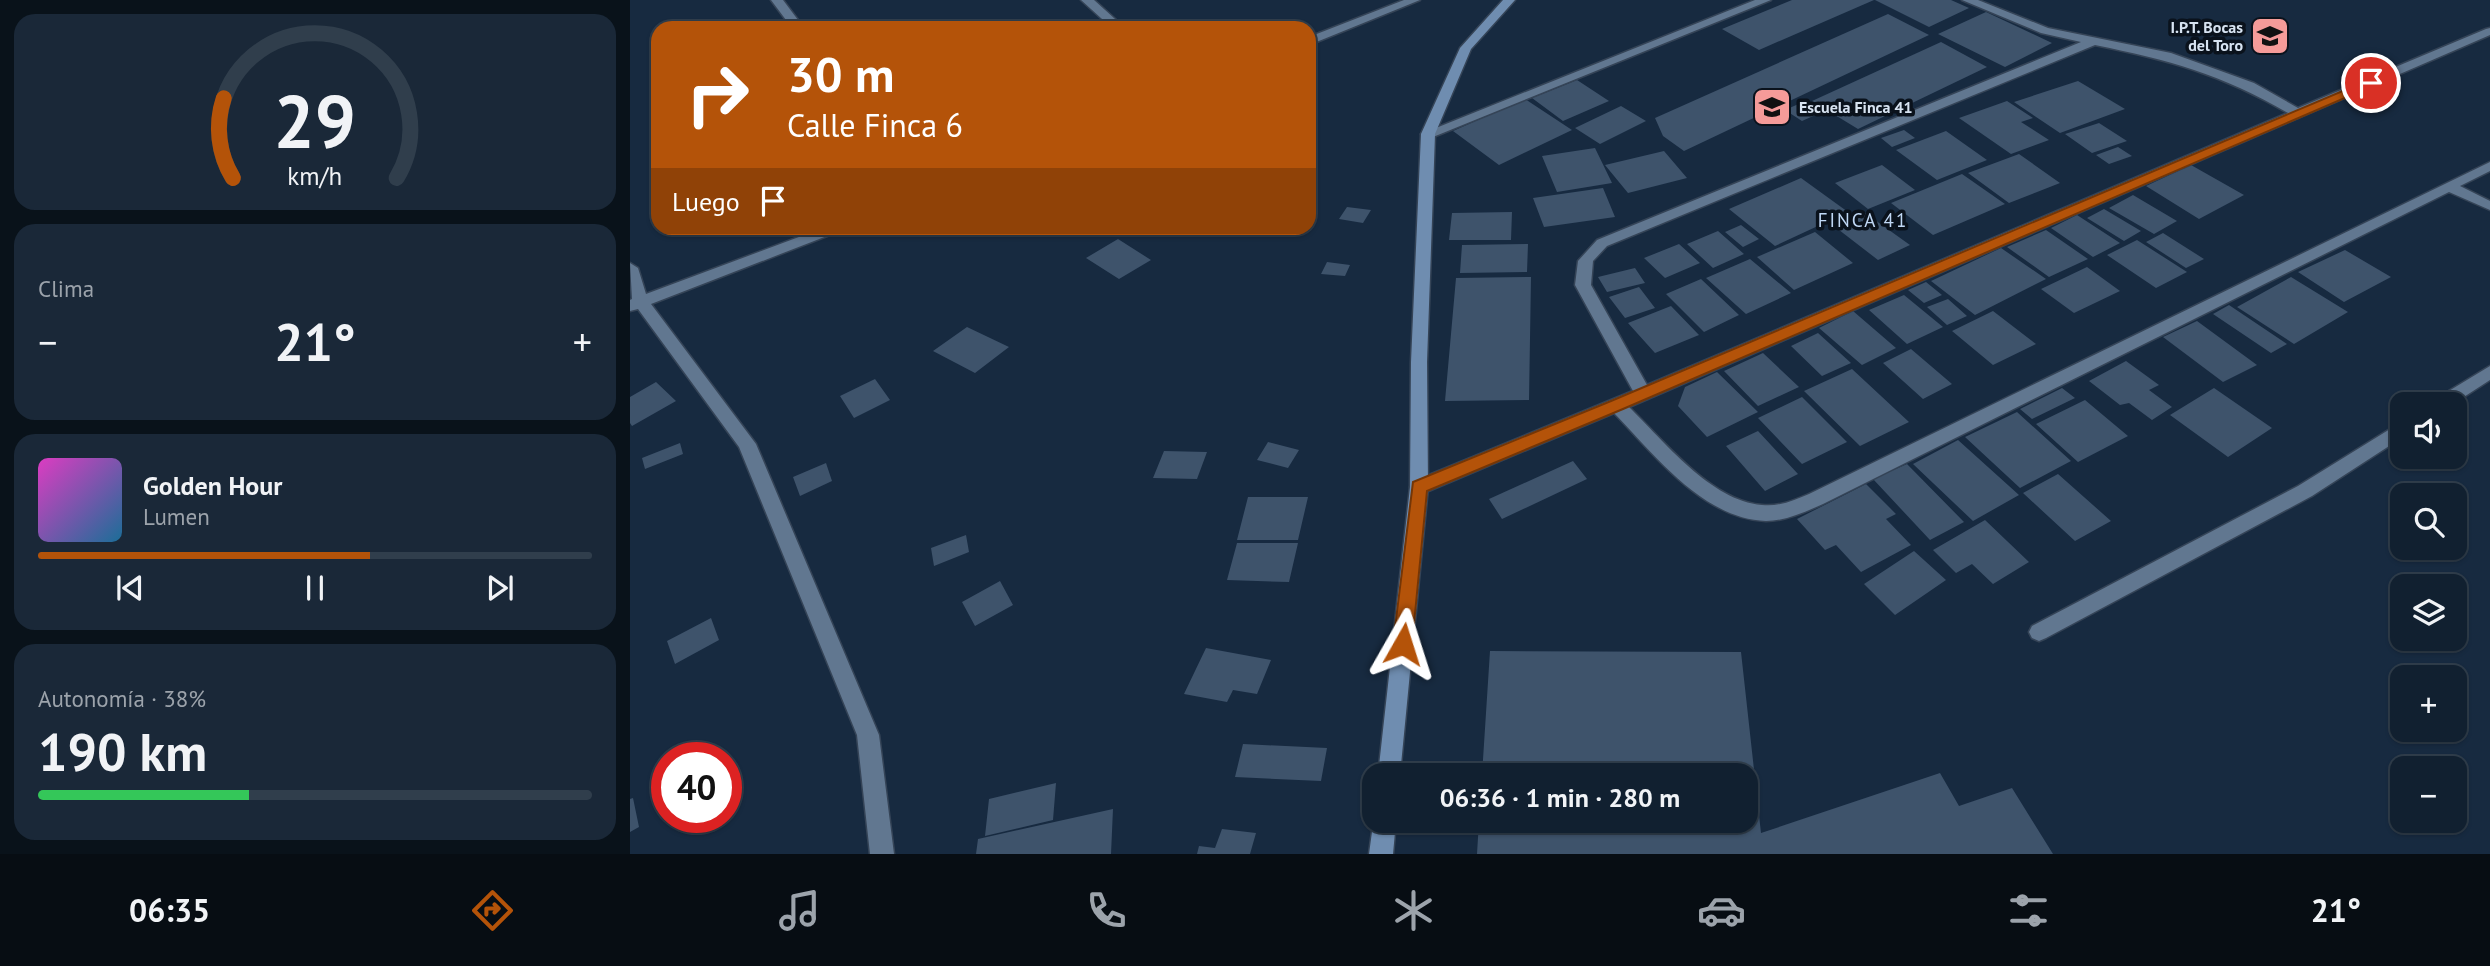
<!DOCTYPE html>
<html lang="es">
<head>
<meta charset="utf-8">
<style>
	:root { --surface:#112030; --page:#1a2838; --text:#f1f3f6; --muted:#9ca3ab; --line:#303e4c; --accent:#b45309 }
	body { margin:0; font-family:"PT Sans",sans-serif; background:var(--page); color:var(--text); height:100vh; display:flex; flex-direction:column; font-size:26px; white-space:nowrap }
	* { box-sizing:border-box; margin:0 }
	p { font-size:23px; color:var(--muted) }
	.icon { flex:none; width:38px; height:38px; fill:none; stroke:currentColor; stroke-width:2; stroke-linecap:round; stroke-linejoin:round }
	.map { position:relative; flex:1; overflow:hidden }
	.panel { display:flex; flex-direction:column; gap:14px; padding:14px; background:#09121a; width:630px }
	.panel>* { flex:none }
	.guide { position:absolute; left:21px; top:21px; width:665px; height:214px; border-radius:21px; box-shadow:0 2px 5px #0004,0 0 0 2px var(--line); background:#b45309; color:#fff; overflow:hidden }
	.buttons { position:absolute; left:1760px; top:392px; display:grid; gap:14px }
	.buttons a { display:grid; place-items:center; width:77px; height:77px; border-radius:14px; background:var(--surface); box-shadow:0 2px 5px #0004,0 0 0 2px var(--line); font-size:35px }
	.speed { position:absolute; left:21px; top:742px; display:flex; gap:14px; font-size:35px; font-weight:700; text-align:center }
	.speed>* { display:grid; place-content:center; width:91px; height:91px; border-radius:50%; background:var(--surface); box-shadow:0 2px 5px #0004,0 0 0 2px var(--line); line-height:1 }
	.speed .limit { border:10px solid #d22; background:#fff; color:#111 }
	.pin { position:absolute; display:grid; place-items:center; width:60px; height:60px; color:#fff; margin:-30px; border:4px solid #fff; border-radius:50%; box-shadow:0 2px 7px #0007 }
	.me { position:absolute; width:77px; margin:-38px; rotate:6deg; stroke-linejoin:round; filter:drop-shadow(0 0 5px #0008) }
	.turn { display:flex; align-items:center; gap:24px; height:147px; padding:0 21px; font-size:32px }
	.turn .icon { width:91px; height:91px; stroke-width:2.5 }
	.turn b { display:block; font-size:49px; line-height:60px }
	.then { display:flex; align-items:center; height:66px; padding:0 21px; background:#0003; gap:14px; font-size:26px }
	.big { font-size:52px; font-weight:700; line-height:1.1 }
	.panel .card { flex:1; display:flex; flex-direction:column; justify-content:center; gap:10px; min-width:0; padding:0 24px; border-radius:21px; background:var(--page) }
	.panel .dial { align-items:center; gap:0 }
	.dial svg { height:182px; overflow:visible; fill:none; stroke:var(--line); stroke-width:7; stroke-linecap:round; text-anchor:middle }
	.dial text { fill:var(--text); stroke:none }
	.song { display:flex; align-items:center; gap:21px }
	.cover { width:84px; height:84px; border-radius:10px; background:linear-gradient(135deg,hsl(310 70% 55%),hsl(200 70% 35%)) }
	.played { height:7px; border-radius:4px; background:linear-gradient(90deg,var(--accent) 60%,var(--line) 60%) }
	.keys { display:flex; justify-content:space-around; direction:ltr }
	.heat { display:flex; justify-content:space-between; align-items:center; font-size:38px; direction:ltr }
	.charge { height:10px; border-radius:5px; background:linear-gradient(90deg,#34c759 38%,var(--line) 0) }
	.trip { position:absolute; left:732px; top:763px; width:396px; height:70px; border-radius:21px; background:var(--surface); box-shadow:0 2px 5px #0004,0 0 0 2px var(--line); font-weight:700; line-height:70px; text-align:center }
	.tab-bar { display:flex; height:112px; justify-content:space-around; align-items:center; background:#070d13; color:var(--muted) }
	.tab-bar .icon { width:49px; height:49px }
	.tab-bar .on { color:var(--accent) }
	.tab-bar b { font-size:32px; color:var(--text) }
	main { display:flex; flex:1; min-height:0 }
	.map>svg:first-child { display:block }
	.building { fill:#3e536b }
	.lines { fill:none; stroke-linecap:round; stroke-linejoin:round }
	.street-casing { stroke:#354457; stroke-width:3 }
	.secondary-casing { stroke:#354457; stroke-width:3 }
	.street { fill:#617790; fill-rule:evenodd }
	.secondary { fill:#6f8db0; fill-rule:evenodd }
	.route { fill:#b45309; stroke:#753606; stroke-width:2 }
	.labels { text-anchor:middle; stroke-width:7; stroke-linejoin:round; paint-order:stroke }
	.far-poi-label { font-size:16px; font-weight:bold; fill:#d7e3f1; stroke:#0a121c; text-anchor:end }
	.neighbourhood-label { font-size:19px; letter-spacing:2px; fill:#c0d8f5; stroke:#0a121c }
</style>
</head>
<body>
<main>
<section class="panel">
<div class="card dial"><svg viewBox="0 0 100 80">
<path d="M14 69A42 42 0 1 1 86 69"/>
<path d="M14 69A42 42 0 0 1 10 34" stroke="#b45309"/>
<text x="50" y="56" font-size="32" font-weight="700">29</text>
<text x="50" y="72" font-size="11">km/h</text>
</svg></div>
<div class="card"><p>Clima</p>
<div class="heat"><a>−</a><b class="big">21°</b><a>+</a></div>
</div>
<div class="card">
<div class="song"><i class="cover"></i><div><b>Golden Hour</b><p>Lumen</p></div></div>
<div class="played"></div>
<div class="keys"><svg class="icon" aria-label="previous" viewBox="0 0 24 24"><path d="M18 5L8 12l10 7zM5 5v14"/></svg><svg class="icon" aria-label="pause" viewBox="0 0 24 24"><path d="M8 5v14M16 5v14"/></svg><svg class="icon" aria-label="next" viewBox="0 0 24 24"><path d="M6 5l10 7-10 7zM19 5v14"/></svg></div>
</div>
<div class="card"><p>Autonomía · 38%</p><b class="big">190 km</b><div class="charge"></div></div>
</section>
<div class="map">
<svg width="1860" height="854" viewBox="0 0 1860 854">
	<rect width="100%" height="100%" fill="#172a40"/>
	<path class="building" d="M 1162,0 L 1244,0 L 1129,50 L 1092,29 Z
		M 1245,0 L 1321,0 L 1339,8 L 1299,27 Z
		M 1356,12 L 1422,43 L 1375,67 L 1308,34 Z
		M 1258,14 L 1299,35 L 1054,151 L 1033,136 L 1025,118 Z
		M 1311,42 L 1357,67 L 1228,129 L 1182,101 Z
		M 947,80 L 979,101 L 933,121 L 902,98 Z
		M 1448,81 L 1495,109 L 1430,133 L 1384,102 Z
		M 895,99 L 942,130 L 869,165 L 823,131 Z
		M 1377,101 L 1403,118 L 1391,122 L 1419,140 L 1381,154 L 1329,118 Z
		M 1173,102 L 1190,113 L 1172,121 L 1155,110 Z
		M 991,106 L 1016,121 L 970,144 L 945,128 Z
		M 1469,123 L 1497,141 L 1462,153 L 1435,134 Z
		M 1274,130 L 1285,138 L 1262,147 L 1251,138 Z
		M 1316,131 L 1357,160 L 1307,180 L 1266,150 Z
		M 1488,147 L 1502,156 L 1479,164 L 1466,155 Z
		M 965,148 L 982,183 L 927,192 L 912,156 Z
		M 1034,151 L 1057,178 L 998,193 L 975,165 Z
		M 1389,154 L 1430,183 L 1379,203 L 1338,173 Z
		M 1252,165 L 1285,190 L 1238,209 L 1205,183 Z
		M 1561,165 L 1614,195 L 1569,219 L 1516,186 Z
		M 1332,174 L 1375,204 L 1303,235 L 1261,203 Z
		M 1171,178 L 1218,212 L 1145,246 L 1099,209 Z
		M 973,188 L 985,217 L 914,227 L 903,198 Z
		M 1503,195 L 1547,221 L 1524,234 L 1479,208 Z
		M 717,207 L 741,210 L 733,223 L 709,219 Z
		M 1474,209 L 1511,231 L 1494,241 L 1457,218 Z
		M 1231,210 L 1280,245 L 1248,260 L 1200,223 Z
		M 882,212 L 881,240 L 819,240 L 822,213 Z
		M 1447,215 L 1490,243 L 1463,257 L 1421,228 Z
		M 1111,225 L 1129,239 L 1113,247 L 1095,232 Z
		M 1416,230 L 1458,259 L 1419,277 L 1377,247 Z
		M 1088,231 L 1114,254 L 1083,268 L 1057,244 Z
		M 1185,232 L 1223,263 L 1164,290 L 1127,257 Z
		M 1533,233 L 1574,259 L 1556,268 L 1516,242 Z
		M 488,239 L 521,260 L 489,279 L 456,258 Z
		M 1507,240 L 1557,272 L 1526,288 L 1477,255 Z
		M 898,244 L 897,272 L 830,273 L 832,245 Z
		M 1049,244 L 1070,263 L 1035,278 L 1014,258 Z
		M 1371,248 L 1416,279 L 1345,315 L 1301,281 Z
		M 1715,250 L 1761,277 L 1714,302 L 1668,272 Z
		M 1120,259 L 1161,293 L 1116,314 L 1076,278 Z
		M 697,262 L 720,265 L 715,276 L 691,274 Z
		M 1457,267 L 1490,291 L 1444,313 L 1411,289 Z
		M 1005,268 L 1015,283 L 977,292 L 968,277 Z
		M 901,277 L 899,400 L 815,401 L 826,278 Z
		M 1661,277 L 1718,312 L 1664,344 L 1607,307 Z
		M 1071,279 L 1109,315 L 1074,332 L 1036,294 Z
		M 1296,282 L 1312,295 L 1294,303 L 1278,290 Z
		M 1009,287 L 1025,308 L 995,318 L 979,297 Z
		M 1274,295 L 1313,327 L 1277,344 L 1239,310 Z
		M 1318,299 L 1337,316 L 1317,325 L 1297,307 Z
		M 1599,305 L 1657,344 L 1641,353 L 1583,314 Z
		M 1041,306 L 1069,335 L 1025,353 L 998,323 Z
		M 1223,311 L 1266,348 L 1232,365 L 1189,328 Z
		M 1363,311 L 1406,344 L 1363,365 L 1322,331 Z
		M 1567,321 L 1627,365 L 1593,382 L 1533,337 Z
		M 337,327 L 379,347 L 345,373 L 303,351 Z
		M 1188,333 L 1221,363 L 1192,376 L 1161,346 Z
		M 1281,349 L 1322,384 L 1293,399 L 1253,363 Z
		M 1133,353 L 1169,387 L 1128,406 L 1094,371 Z
		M 1496,361 L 1529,385 L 1519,390 L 1542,407 L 1522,420 L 1499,403 L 1490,405 L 1459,381 Z
		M 1222,369 L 1279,422 L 1230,446 L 1174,391 Z
		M 1087,372 L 1128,412 L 1077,437 L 1048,406 L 1055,387 Z
		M 245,379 L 260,400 L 224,418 L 210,396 Z
		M 26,382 L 46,401 L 2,426 L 0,423 L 0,397 Z
		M 1432,388 L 1445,398 L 1402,419 L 1390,409 Z
		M 1584,388 L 1642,428 L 1598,457 L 1540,415 Z
		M 1172,397 L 1217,442 L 1172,464 L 1128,418 Z
		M 1455,400 L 1498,436 L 1448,462 L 1406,424 Z
		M 1387,412 L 1441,461 L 1390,488 L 1335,437 Z
		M 1128,431 L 1168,474 L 1135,491 L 1096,446 Z
		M 1328,440 L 1389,495 L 1343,521 L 1283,464 Z
		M 638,442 L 669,450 L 658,468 L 627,460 Z
		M 50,443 L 53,454 L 15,469 L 12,458 Z
		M 534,451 L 577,452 L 567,479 L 523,478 Z
		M 943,461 L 957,479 L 872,519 L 859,499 Z
		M 196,463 L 202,481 L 170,496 L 163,477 Z
		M 1277,464 L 1334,522 L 1300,540 L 1243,479 Z
		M 1428,474 L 1481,521 L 1445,541 L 1393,493 Z
		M 1236,484 L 1266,514 L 1256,519 L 1281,545 L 1231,572 L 1206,545 L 1195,550 L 1167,519 Z
		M 618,497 L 678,497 L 668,540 L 607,540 Z
		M 1355,520 L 1399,562 L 1363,584 L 1342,564 L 1326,573 L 1303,550 Z
		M 336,535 L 339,552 L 304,566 L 301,548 Z
		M 607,543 L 668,543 L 659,582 L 597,580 Z
		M 1284,551 L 1316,580 L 1265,615 L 1234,584 Z
		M 370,581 L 383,605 L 345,626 L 332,602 Z
		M 81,618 L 89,640 L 45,664 L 37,641 Z
		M 576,648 L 641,660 L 627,694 L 603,690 L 597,702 L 554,694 Z
		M 860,651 L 1111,652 L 1131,833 L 1310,773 L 1329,806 L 1382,788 L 1423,854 L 847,854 L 849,821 L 1115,821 L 1115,775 L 852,775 Z
		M 613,744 L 697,748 L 691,781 L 605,777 Z
		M 426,783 L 423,820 L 355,836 L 359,799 Z
		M 3,798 L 9,827 L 0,832 L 0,799 Z
		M 483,809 L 481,854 L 346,854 L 348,839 Z
		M 592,829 L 626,833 L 620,854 L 567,854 L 569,846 L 585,848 Z"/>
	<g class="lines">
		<defs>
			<path id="street" d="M 141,0 L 153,0 L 174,28 L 162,28 Z
				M 451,0 L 464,0 L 495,28 L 482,28 Z
				M 774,0 L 790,0 L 679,45 L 679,37 Z
				M 1125,0 L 1141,0 L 803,137 L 798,138 L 791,134 Z
				M 1332,0 L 1348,0 L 1418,28 L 1541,53 L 1624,83 L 1668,108 L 1856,29 L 1860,28 L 1860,35 L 999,407 C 1034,441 1081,501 1132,505 C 1149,507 1165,500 1179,494 L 1860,162 L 1860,171 L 1830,186 L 1860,201 L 1860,210 L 1819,192 L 1193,504 C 1175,512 1155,521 1136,521 C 1073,519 1024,454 984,413 L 796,492 L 789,494 L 782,492 L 780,487 L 782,482 L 1003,391 L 945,285 L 948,261 L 967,240 L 1451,42 L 1411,33 ZM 1465,45 C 1539,60 1591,74 1658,113 L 1017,385 L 961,285 L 963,261 L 977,246 Z
				M 193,228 L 212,228 L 210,231 L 21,304 L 126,444 L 249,735 L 264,854 L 240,854 L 227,735 L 109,447 L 8,309 L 0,311 L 0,300 L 2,299 L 0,263 L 8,268 L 16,294 Z
				M 1860,366 L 1860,380 L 1823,404 L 1802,404 L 1804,400 Z
				M 1773,421 L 1773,437 L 1682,496 L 1416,638 L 1409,641 L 1402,638 L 1399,632 L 1402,626 L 1668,486 Z"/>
			<path id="secondary" d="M 873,0 L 885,0 L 841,49 L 805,134 L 797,362 L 798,487 L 770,775 L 748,775 L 780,487 L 781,362 L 791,134 L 830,48 Z
				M 744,817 L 744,821 L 766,821 L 763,854 L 739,854 Z"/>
		</defs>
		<use href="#street" class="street-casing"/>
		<use href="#secondary" class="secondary-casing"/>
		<use href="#street" class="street"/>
		<use href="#secondary" class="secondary"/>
	</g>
	<path class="route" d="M 1741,79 L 1747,83 L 1745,85 L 993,409 L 797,491 L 782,644 L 779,650 L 773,653 L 766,650 L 763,644 L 783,482 L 981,401 Z"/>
	<defs>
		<symbol id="school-square" viewBox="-11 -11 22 22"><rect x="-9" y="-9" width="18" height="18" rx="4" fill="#f59b99" stroke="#0a121c"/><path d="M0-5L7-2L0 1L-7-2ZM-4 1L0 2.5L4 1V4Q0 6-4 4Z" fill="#111"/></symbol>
	</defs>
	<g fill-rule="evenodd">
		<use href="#school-square" x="1618" y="14" width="44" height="44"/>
		<use href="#school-square" x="1120" y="85" width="44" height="44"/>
	</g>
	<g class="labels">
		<g class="far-poi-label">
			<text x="1613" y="33">I.P.T. Bocas<tspan x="1613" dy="18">del Toro</tspan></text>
			<text x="1169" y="113" text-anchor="start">Escuela Finca 41</text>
		</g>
		<g class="neighbourhood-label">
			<text x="1233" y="227">FINCA 41</text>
		</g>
	</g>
</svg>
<div class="buttons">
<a><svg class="icon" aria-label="sound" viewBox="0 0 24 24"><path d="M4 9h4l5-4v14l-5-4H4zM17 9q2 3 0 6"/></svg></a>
<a><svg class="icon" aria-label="search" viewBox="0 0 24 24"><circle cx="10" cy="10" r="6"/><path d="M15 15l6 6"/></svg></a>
<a><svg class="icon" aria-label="layers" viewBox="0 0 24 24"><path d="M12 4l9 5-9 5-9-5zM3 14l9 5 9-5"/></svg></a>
<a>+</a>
<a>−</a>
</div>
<div class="speed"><div class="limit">40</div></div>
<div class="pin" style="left:1741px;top:83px;background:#d93025"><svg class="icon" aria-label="arrive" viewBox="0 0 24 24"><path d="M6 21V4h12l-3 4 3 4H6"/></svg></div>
<svg class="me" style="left:773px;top:644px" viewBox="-20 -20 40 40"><path d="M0-17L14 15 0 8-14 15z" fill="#b45309" stroke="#fff" stroke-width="4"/></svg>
<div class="trip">06:36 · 1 min · 280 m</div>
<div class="guide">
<div class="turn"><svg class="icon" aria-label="right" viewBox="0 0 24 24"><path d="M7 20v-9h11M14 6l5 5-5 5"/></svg><div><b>30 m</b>Calle Finca 6</div></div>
<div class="then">Luego<svg class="icon" aria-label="arrive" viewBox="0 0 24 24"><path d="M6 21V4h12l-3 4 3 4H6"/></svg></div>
</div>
</div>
</main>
<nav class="tab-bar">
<b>06:35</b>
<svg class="icon on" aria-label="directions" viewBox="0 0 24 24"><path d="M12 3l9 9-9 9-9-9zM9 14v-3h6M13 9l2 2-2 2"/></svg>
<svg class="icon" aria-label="music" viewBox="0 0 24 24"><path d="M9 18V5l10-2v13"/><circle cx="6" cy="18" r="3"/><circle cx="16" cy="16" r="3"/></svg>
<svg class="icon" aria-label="phone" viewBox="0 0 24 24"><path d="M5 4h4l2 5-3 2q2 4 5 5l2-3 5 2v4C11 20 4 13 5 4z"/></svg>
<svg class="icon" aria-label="climate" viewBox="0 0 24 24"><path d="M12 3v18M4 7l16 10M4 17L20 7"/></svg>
<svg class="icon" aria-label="car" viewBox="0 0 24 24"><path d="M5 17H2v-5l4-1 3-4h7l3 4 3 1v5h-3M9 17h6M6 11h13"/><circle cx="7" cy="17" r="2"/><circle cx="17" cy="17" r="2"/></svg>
<svg class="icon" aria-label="filters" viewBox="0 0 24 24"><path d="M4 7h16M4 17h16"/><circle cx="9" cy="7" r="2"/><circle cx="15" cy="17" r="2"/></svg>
<b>21°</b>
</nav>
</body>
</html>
